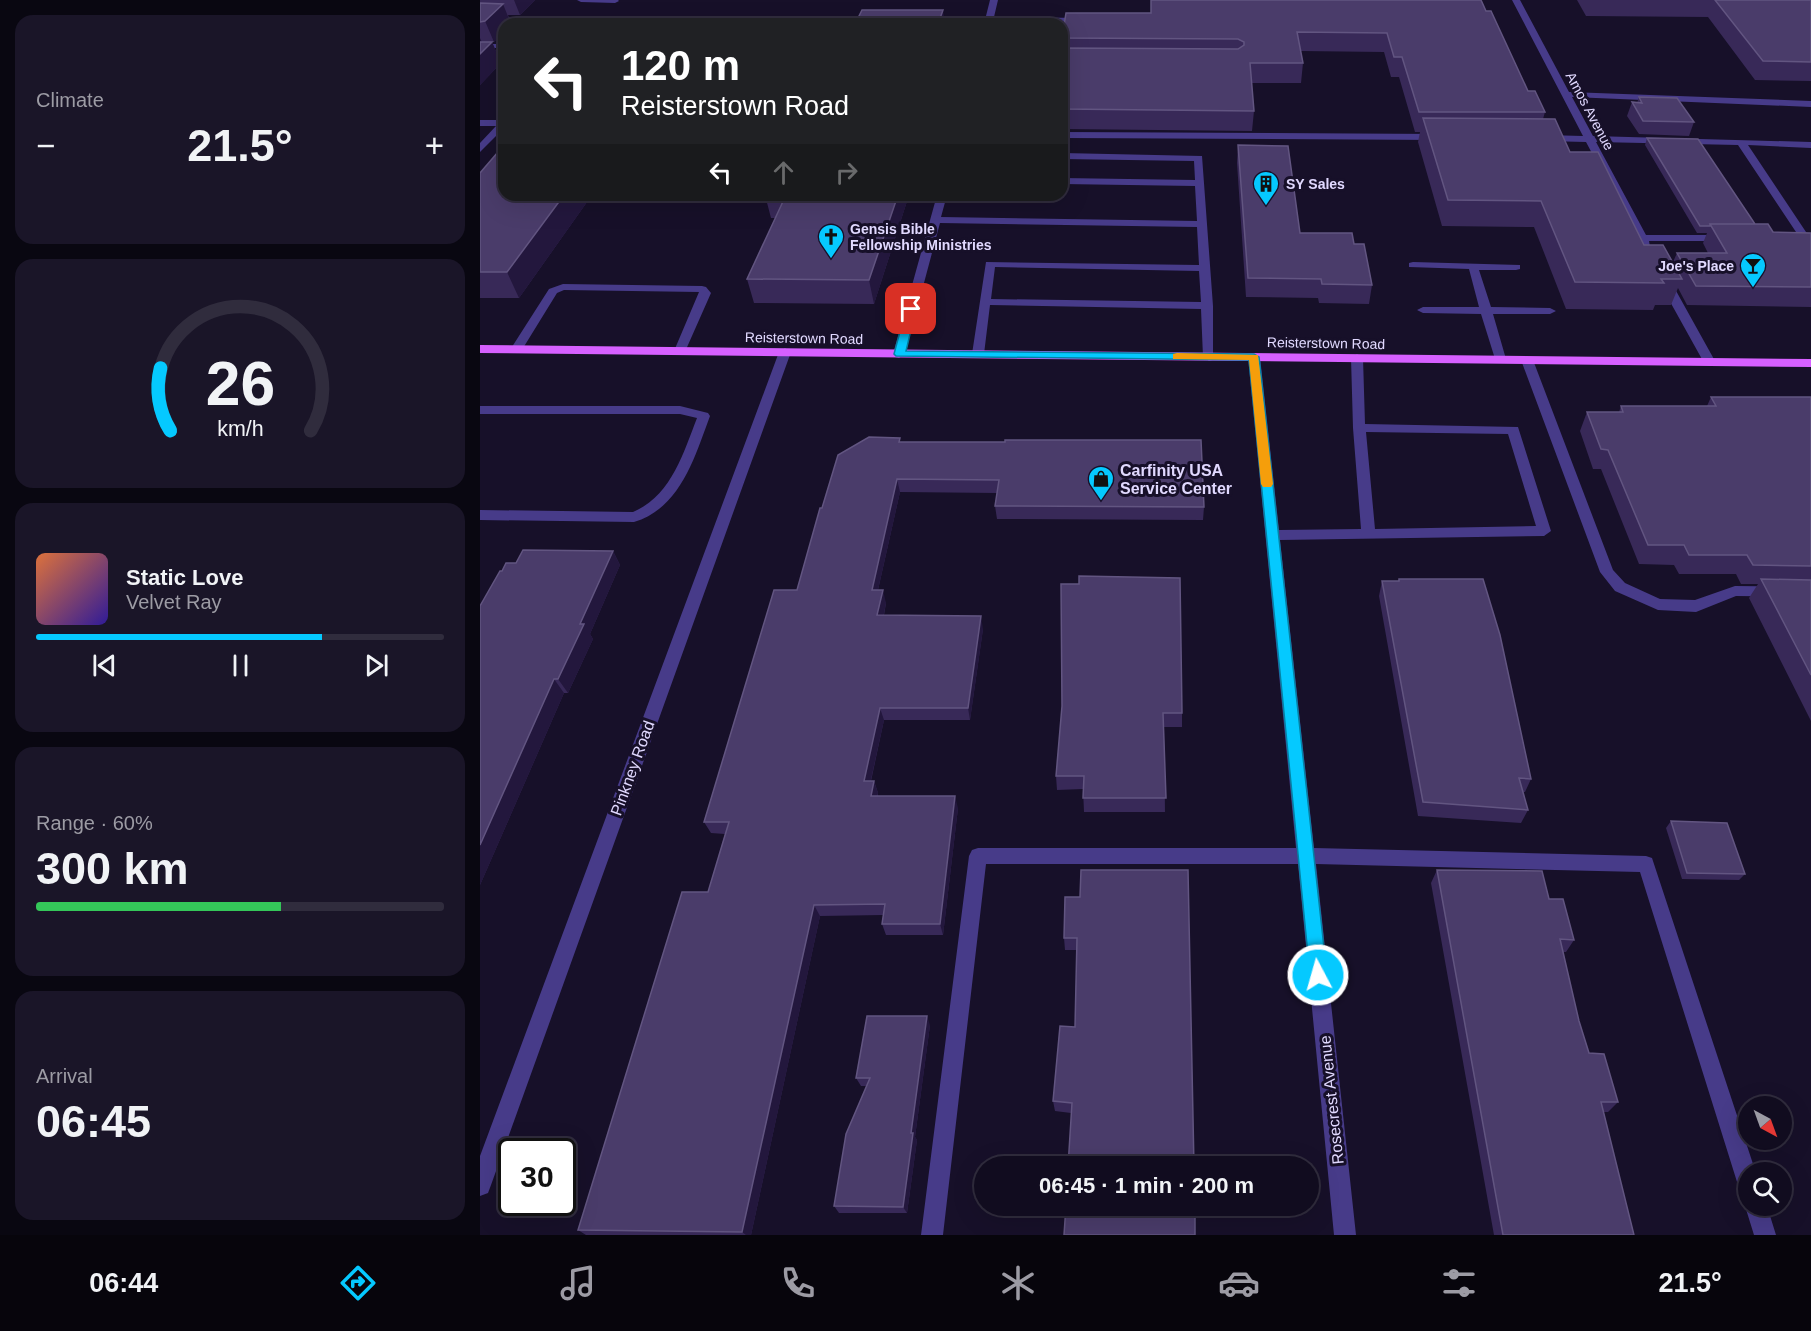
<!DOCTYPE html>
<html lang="en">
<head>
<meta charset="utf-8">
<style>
	:root { --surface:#110c1f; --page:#1a1528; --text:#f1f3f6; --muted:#9c9ba4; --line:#302c3d; --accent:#05c9ff }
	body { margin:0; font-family:Helvetica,sans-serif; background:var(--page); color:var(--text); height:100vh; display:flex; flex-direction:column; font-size:22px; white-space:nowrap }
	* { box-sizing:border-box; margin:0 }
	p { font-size:20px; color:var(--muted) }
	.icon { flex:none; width:33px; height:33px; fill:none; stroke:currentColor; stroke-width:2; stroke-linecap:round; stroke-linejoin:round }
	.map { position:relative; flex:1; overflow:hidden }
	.sheet { display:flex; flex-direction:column; gap:15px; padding:15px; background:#090711; width:480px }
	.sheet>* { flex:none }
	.top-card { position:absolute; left:18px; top:18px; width:570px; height:183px; border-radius:18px; box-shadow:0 6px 24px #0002,0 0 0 2px var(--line); background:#202124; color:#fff; overflow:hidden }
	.needle { width:39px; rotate:139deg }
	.controls { position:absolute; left:1258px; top:1096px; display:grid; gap:12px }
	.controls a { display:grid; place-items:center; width:54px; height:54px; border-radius:50%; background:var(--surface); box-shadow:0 6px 24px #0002,0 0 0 2px var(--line); font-size:30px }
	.speed { position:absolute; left:18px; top:1138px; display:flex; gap:12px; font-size:30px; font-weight:700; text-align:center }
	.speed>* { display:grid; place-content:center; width:78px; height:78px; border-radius:50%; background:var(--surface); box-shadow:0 6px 24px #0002,0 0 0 2px var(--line); line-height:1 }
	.speed .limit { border:3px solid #111; border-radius:9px; background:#fff; color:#111 }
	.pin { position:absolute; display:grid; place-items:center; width:51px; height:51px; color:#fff; margin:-26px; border-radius:12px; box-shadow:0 3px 9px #0006 }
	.me { position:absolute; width:66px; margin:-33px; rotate:354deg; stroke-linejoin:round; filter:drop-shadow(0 0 4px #0008) }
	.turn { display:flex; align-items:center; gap:21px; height:126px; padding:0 24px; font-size:27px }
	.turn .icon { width:78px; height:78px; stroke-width:2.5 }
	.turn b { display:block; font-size:42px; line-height:51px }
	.lanes { display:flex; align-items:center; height:57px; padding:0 24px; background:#0003; justify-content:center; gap:30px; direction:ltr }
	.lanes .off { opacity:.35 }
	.big { font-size:45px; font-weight:800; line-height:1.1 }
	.sheet .tile { flex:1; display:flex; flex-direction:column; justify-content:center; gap:9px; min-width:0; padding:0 21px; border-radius:18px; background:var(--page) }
	.sheet .dial { align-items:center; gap:0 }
	.dial svg { height:156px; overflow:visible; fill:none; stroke:var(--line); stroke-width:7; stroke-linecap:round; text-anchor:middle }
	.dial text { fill:var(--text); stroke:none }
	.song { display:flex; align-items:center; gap:18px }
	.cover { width:72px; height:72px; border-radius:9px; background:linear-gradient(135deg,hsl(20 70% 55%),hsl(250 70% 35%)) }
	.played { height:6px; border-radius:3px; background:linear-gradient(90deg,var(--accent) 70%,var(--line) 70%) }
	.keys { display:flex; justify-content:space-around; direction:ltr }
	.heat { display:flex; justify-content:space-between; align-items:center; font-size:33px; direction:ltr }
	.charge { height:9px; border-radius:4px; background:linear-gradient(90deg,#34c759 60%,var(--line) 0) }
	.trip { position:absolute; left:494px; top:1156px; width:345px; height:60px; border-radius:30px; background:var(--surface); box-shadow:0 6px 24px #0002,0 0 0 2px var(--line); font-weight:800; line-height:60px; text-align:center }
	.menu { display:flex; height:96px; justify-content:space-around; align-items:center; background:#07050c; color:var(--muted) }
	.menu .icon { width:42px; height:42px }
	.menu .active { color:var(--accent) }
	.menu b { font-size:27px; color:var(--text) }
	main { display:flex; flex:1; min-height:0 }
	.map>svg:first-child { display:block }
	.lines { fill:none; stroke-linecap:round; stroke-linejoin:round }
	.minor { fill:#473b89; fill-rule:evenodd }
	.major { fill:#d660ff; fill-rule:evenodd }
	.wall { fill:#382958 }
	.shaded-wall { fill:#23173d }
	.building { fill:#4a3c6a; stroke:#625581; stroke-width:1.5 }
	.route { fill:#05c9ff; stroke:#0383a6; stroke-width:1.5 }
	.slow { fill:#f59e0b }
	.labels { text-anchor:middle; stroke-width:6; stroke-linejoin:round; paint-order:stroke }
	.far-street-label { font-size:14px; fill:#e1d9ff; stroke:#171029 }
	.far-poi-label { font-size:14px; font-weight:bold; fill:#e1d9ff; stroke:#171029; text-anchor:start }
	.poi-label { font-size:16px; font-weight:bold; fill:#e1d9ff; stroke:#171029; text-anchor:start }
	.street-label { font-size:16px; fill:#e1d9ff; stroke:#171029 }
</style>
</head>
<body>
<main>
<section class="sheet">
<div class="tile"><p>Climate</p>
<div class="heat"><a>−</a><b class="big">21.5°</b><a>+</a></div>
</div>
<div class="tile dial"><svg viewBox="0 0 100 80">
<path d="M14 69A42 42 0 1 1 86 69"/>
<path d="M14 69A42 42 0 0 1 9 37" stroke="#05c9ff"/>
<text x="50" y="56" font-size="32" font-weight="700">26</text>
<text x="50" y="72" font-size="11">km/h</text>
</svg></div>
<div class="tile">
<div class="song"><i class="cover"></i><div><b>Static Love</b><p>Velvet Ray</p></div></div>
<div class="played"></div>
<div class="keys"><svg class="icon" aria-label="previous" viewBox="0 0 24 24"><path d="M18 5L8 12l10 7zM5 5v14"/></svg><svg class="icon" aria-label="pause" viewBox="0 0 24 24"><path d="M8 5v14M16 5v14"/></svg><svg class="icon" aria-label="next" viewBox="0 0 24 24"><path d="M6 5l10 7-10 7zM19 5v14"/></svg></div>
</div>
<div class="tile"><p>Range · 60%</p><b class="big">300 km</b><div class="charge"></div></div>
<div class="tile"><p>Arrival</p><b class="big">06:45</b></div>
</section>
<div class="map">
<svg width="1331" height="1235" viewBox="0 0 1331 1235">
	<rect width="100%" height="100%" fill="#171029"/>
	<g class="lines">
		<path class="minor" d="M 97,0 L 138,0 L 139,1 L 135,3 L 101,2 Z
			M 510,0 L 518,0 L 514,17 L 606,18 L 610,20 L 606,22 L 513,21 L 512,24 L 504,24 Z
			M 1032,0 L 1040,0 L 1089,92 L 1331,101 L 1331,107 L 1092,97 L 1113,136 L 1331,142 L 1331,148 L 1268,145 L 1330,238 L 1329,240 L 1308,240 L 1308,236 L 1318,235 L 1258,145 L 1116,142 L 1166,235 L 1243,235 L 1248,238 L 1243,241 L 1169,241 L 1170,247 L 1162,247 L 1106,142 L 1065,141 L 1060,138 L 1065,135 L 1103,136 Z
			M 0,17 L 116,19 L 120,21 L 116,23 L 0,21 Z
			M 0,44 L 24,44 L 24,48 L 0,48 Z
			M 0,120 L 24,120 L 24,128 L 0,152 L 0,143 L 16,126 L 0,126 Z
			M 582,132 L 960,134 L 965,137 L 960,140 L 582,138 Z
			M 582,153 L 722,156 L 733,306 L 733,360 L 729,361 L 723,357 L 721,309 L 510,305 L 504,354 L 498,358 L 492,354 L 506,262 L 719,265 L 717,227 L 460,223 L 425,354 L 419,358 L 415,357 L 413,354 L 457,195 L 467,195 L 461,217 L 717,221 L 715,186 L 582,184 L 582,178 L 715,180 L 714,161 L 582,159 ZM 515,267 L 719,271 L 721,302 L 511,299 Z
			M 933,262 L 1040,265 L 1040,269 L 1036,270 L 999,270 L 1011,307 L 1070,308 L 1076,311 L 1070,314 L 1013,314 L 1026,359 L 1024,362 L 1016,362 L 1001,314 L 943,313 L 937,310 L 943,307 L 999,307 L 989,269 L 929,267 L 929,263 Z
			M 1184,277 L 1190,280 L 1235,361 L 1233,364 L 1225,364 L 1223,361 L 1178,280 Z
			M 83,284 L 222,286 L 226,287 L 231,293 L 204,354 L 196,354 L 194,351 L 219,292 L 84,290 L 77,293 L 40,353 L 32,353 L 30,350 L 69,289 Z
			M 305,348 L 311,352 L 11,1185 L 8,1193 L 0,1196 L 0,1156 L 299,352 Z
			M 774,353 L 780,357 L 799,530 L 881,529 L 873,428 L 871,358 L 877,354 L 883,358 L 885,424 L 1038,427 L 1071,531 L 1064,536 L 800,540 L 834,848 L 1166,856 L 1172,858 L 1276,1173 L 1269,1173 L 1269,1196 L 1261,1193 L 1258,1185 L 1160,872 L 836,864 L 876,1235 L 854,1235 L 818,864 L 506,864 L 463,1235 L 441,1235 L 489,856 L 492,850 L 498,848 L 816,848 L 768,357 ZM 886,432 L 1028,434 L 1056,526 L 895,529 Z
			M 1047,356 L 1053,360 L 1133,570 L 1145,583 L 1180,599 L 1215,600 L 1255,586 L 1331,587 L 1331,597 L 1256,596 L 1216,612 L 1178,610 L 1135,591 L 1120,572 L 1041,360 Z
			M 0,406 L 200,406 L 228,413 L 230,416 C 215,456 201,508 154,522 L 0,520 L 0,510 L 153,512 C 191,496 203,454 217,418 L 200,414 L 0,414 Z
			M 1268,1198 L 1269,1206 L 1287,1206 L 1296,1235 L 1274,1235 L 1265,1206 Z"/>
		<path class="major" d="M 0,345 L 1331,359 L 1331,367 L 0,353 Z"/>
	</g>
	<path class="wall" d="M 0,0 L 55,0 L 40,15 L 28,15 L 31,24 L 14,42 L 11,42 L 12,42 L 21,63 L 0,85 Z
		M 1097,0 L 1331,0 L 1331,81 L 1275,80 L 1228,17 L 1106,16 Z
		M 1006,11 L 1048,91 L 1065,112 L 1063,119 L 1164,245 L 1193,262 L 1197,253 L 1228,253 L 1223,243 L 1227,233 L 1217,233 L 1165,145 L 1167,138 L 1275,224 L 1293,232 L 1331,233 L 1331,307 L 1207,305 L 1198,288 L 1191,305 L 1175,305 L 1173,310 L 1086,309 L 1054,227 L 962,226 L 938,142 L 940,132 L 935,132 L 919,77 L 911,77 L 904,52 L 820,51 L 823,63 L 821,83 L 771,83 L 774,111 L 772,131 L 582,129 L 582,37 L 671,13 Z
		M 1159,97 L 1214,122 L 1209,136 L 1159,134 L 1147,116 L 1152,102 L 1157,103 Z
		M 758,145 L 820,233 L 874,244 L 892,285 L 889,304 L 839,303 L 838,298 L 766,297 L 757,163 Z
		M 0,173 L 24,195 L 112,195 L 39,298 L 0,298 Z
		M 285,195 L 429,195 L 394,304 L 274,303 L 267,279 L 296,218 L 291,218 Z
		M 1231,397 L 1331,397 L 1331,721 L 1269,598 L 1278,584 L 1261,584 L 1256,574 L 1199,574 L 1194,565 L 1159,564 L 1121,469 L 1113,469 L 1100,431 L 1107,412 L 1139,412 L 1141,406 L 1227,406 Z
		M 421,442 L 724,507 L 723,520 L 517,519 L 515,506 L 517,493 L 420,492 L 398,590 L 406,603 L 404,615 L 503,629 L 490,720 L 404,720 L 391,781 L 394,781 L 398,793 L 398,796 L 478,808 L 463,935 L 406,935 L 402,924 L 403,915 L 340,916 L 271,1235 L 106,1235 L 98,1230 L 228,892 L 245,834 L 231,833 L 224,822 L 317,590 L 342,508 Z
		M 133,551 L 140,565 L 110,634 L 113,639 L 88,693 L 84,693 L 0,885 L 22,571 L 36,563 Z
		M 919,579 L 1051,779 L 1045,792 L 1043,792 L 1048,810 L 1041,823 L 938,816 L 899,596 L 902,581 L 918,581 Z
		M 599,584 L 702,713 L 702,727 L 684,727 L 685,812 L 604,812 L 603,789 L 577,790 L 576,776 Z
		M 1191,821 L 1265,874 L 1259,880 L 1202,879 L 1186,828 Z
		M 708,870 L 591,1113 L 575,1111 L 573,1101 L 595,1027 L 597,950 L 585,950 L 584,938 L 600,897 Z
		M 957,870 L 1069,899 L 1094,940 L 1086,952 L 1083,952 L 1099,1021 L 1109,1053 L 1138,1102 L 1128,1112 L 1123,1112 L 1154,1235 L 1014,1235 L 951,883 Z
		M 450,1025 L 435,1137 L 437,1140 L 427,1213 L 359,1213 L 354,1206 L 387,1086 L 381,1086 L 376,1078 Z"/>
	<path class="shaded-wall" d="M 34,0 L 55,0 L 40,15 Z
		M 23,4 L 31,24 L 24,24 L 24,31 L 14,42 L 5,21 Z
		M 463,10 L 465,24 L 458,24 Z
		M 0,38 L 5,49 L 12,42 L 21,63 L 0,85 Z
		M 84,195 L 112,195 L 39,298 L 27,272 Z
		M 418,195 L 429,195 L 394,304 L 389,280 Z
		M 417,479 L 420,492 L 395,603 L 392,590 Z
		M 133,551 L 140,565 L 110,634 L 113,639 L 88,693 L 78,679 L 100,624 Z
		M 403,590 L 406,603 L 401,628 L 397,615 Z
		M 501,616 L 503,629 L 490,720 L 488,708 Z
		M 74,679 L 84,693 L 0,885 L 0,845 Z
		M 400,708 L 404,720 L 388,793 L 384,781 Z
		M 394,781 L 398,793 L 395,808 L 391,796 Z
		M 475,796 L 478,808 L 463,935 L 460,924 Z
		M 334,905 L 340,916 L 271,1235 L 266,1235 L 262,1232 Z
		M 447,1016 L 450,1025 L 435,1137 L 437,1140 L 427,1213 L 423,1207 L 431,1133 Z"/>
	<path class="building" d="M 671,0 L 1001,0 L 1006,11 L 1011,11 L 1048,91 L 1055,91 L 1065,112 L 939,112 L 922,57 L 914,57 L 907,33 L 817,32 L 823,63 L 770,63 L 774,111 L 582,109 L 582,48 L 758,49 L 764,45 L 764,42 L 758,39 L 582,38 L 586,13 L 671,13 Z
		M 1235,0 L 1331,0 L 1331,62 L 1283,61 Z
		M 0,3 L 23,4 L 5,21 L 0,22 Z
		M 382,10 L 463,10 L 458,24 L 375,24 Z
		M 0,42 L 12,42 L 0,54 Z
		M 1159,97 L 1197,98 L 1214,122 L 1163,121 L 1152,102 L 1162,103 Z
		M 943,118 L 1075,119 L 1090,152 L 1118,152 L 1164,245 L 1183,245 L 1202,279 L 1181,279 L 1184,283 L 1095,282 L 1061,201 L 968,200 Z
		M 1167,138 L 1218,139 L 1275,224 L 1230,224 L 1230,226 L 1220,226 Z
		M 24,145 L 24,195 L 84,195 L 27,272 L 0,272 L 0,173 Z
		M 758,145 L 808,146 L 820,233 L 872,233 L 874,244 L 884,244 L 892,285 L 842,284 L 841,279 L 768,278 Z
		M 306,195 L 418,195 L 389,280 L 267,279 Z
		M 1230,224 L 1288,224 L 1293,232 L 1331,233 L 1331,287 L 1216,286 L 1197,253 L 1247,253 Z
		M 1231,397 L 1331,397 L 1331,566 L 1273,565 L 1267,555 L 1209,555 L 1204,545 L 1168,545 L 1128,450 L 1121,449 L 1107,412 L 1143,412 L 1141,406 L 1236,406 Z
		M 389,437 L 420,438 L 419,442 L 525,442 L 525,440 L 721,440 L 724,507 L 515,506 L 519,480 L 417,479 L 392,590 L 403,590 L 397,615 L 501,616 L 488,708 L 400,708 L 384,781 L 394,781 L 391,796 L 475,796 L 460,924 L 402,924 L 405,904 L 334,905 L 262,1232 L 98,1230 L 202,892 L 228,892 L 249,822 L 224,822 L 294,590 L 317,590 L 340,508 L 342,508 L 358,455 Z
		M 43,550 L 133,551 L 100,624 L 104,624 L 78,679 L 74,679 L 0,845 L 0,606 L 20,571 L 22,571 L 26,563 L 36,563 Z
		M 599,576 L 700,578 L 702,713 L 683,713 L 686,798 L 603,798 L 604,776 L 576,776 L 582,706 L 581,584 L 599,584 Z
		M 919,579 L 1003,579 L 1020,635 L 1051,779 L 1039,778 L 1048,810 L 943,802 L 902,581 L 919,581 Z
		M 1281,579 L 1331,580 L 1331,675 Z
		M 1191,821 L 1247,823 L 1265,874 L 1207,873 Z
		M 601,870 L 708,870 L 714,1167 L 588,1167 L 592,1103 L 573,1101 L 580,1026 L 595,1027 L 597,938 L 584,938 L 585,897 L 600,897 Z
		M 957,870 L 1062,871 L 1069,899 L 1083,899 L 1094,940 L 1080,939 L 1099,1021 L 1109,1053 L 1124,1054 L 1138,1102 L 1121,1102 L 1154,1235 L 1023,1235 Z
		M 387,1016 L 447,1016 L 431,1133 L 433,1133 L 423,1207 L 354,1206 L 366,1134 L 390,1078 L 376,1078 Z
		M 586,1206 L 715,1206 L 715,1235 L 584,1235 Z"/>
	<path class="route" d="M 431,306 L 436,309 L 426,351 L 774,354 L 779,357 L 847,975 L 845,981 L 838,983 L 832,981 L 830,975 L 769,360 L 416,356 L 414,354 L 426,309 Z"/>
	<path class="slow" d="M 697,353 L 778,355 L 793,484 L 791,487 L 783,487 L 781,484 L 769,360 L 693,359 L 693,354 Z"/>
	<defs>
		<symbol id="building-pin" viewBox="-11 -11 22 30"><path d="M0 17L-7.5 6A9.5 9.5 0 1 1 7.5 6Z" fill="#05c9ff" stroke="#171029"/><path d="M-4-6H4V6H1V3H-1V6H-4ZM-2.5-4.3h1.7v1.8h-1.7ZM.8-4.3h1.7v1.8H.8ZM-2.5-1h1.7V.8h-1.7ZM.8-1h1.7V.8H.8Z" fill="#111"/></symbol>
		<symbol id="church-pin" viewBox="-11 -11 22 30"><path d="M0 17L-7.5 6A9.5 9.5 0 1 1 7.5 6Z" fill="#05c9ff" stroke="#171029"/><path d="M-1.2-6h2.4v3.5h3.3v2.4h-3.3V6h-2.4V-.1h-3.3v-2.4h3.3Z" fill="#111"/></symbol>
		<symbol id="bar-pin" viewBox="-11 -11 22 30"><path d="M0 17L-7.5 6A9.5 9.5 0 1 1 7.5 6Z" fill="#05c9ff" stroke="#171029"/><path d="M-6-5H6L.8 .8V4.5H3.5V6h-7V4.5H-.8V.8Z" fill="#111"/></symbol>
		<symbol id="shop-pin" viewBox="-11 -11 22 30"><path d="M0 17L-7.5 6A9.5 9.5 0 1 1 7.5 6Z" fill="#05c9ff" stroke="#171029"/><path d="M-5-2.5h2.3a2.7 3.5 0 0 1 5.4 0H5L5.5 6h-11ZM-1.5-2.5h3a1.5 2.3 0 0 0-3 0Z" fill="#111"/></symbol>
	</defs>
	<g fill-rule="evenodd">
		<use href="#building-pin" x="771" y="169" width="30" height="40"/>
		<use href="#church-pin" x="336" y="222" width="30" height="40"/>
		<use href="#bar-pin" x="1258" y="251" width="30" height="40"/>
		<use href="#shop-pin" x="606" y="464" width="30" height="40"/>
	</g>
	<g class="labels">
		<g class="far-street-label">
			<text transform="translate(1110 111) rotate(62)" y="5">Amos Avenue</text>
			<text transform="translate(324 338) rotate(1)" y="5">Reisterstown Road</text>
			<text transform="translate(846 343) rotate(1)" y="5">Reisterstown Road</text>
		</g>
		<g class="far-poi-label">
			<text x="806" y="189">SY Sales</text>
			<text x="370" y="234">Gensis Bible<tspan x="370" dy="16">Fellowship Ministries</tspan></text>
			<text x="1254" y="271" text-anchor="end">Joe's Place</text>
		</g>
		<g class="poi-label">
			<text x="640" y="476">Carfinity USA<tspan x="640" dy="18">Service Center</tspan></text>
		</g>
		<g class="street-label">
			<text transform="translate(152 768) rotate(-70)" y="6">Pinkney Road</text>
			<text transform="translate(851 1100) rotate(-96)" y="6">Rosecrest Avenue</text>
		</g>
	</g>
</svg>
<div class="controls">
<a><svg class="needle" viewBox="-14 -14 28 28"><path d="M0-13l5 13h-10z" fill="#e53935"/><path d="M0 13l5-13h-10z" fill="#9c9ba4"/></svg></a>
<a><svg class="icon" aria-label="search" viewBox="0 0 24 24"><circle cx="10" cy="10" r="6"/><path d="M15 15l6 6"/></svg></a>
</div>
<div class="speed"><div class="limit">30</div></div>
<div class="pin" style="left:431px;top:309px;background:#d93025"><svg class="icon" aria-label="arrive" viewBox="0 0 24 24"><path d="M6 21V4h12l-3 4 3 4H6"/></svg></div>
<svg class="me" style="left:838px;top:975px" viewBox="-20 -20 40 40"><circle r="17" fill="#05c9ff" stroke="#fff" stroke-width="3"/><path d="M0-11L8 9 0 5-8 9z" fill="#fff"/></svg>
<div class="trip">06:45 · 1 min · 200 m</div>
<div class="top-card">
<div class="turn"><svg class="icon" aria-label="left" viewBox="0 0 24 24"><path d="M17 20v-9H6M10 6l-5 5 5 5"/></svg><div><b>120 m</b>Reisterstown Road</div></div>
<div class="lanes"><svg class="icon" aria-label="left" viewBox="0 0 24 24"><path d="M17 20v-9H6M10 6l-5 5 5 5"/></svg><svg class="icon off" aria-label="ahead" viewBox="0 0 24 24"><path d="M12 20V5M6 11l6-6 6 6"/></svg><svg class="icon off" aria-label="right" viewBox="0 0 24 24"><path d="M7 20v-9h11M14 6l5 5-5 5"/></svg></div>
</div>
</div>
</main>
<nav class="menu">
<b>06:44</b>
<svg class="icon active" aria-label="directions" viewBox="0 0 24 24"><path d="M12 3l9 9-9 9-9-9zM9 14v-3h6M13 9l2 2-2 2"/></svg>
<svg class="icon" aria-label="music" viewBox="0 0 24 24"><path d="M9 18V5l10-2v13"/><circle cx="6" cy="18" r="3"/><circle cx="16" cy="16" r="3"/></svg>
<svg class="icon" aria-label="phone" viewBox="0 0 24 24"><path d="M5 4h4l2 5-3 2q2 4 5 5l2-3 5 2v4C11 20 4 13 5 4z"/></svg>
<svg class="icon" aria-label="climate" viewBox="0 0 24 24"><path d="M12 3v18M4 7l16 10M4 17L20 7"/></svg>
<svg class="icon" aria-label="car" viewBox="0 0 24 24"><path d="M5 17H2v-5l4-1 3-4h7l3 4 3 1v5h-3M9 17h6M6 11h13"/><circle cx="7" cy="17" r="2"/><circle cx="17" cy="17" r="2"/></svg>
<svg class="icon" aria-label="filters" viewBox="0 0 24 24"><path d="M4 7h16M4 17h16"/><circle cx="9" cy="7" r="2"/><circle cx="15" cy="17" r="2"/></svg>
<b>21.5°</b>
</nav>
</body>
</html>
